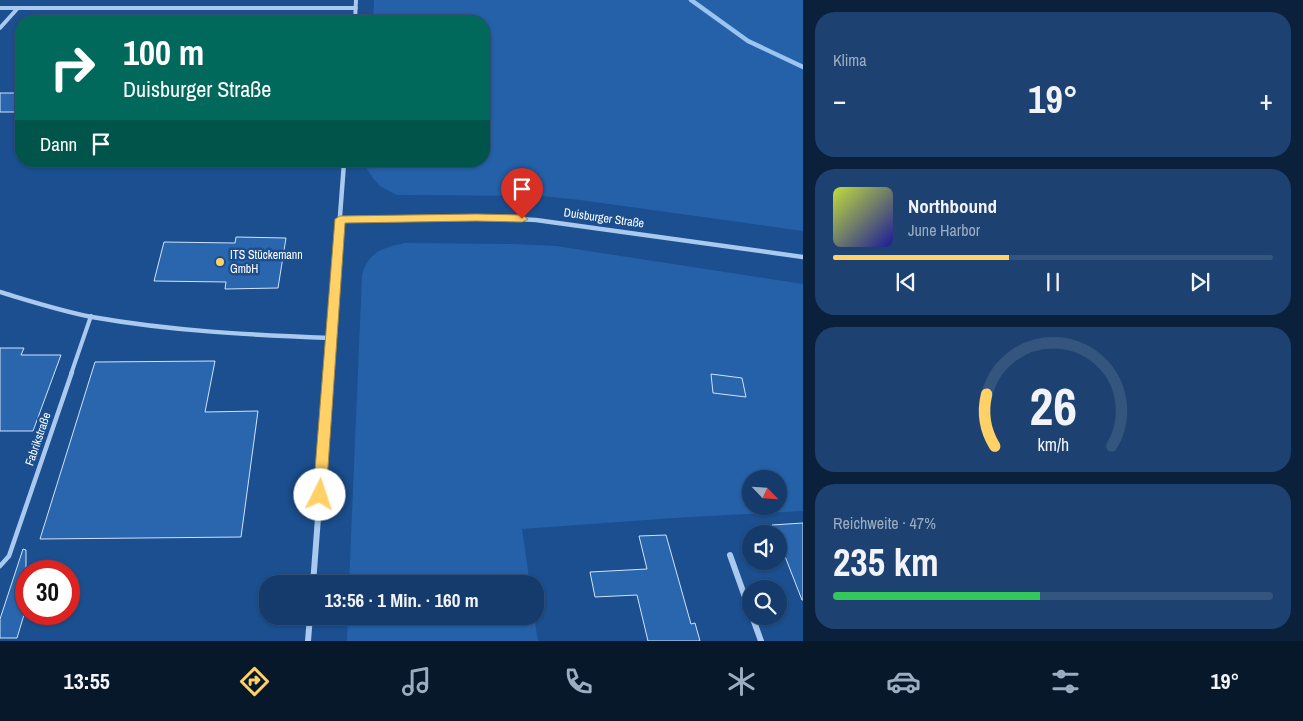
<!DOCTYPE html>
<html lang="de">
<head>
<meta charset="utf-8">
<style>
	:root { --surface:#143b6b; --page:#1d4271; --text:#f1f3f6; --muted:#9dadc1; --line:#33557e; --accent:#ffd166 }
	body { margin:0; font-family:"Archivo Narrow",sans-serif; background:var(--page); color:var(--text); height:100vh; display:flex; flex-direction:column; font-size:19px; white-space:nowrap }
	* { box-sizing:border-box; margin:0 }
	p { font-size:16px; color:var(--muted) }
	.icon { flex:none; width:28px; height:28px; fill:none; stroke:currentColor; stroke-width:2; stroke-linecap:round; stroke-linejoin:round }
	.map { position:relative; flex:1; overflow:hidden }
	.details { display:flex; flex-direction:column; gap:12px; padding:12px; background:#0b203b; width:500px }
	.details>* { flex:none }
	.guide { position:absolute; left:15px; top:15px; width:475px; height:152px; border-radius:20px; box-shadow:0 1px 4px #0004,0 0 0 1px var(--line); background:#00695c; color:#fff; overflow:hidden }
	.needle { width:32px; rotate:115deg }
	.tools { position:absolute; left:742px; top:470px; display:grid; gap:10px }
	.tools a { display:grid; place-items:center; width:45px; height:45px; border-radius:50%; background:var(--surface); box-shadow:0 1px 4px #0004,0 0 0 1px var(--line); font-size:25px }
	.speed { position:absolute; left:15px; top:560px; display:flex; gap:10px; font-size:25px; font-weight:700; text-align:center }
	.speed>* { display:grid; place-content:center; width:65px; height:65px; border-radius:50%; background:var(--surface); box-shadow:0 1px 4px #0004,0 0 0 1px var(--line); line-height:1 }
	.speed .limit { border:8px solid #d22; background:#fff; color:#111 }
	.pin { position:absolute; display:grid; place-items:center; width:42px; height:42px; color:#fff; margin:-51px -21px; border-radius:50% 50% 50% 0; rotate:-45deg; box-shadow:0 0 5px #0007 }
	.pin .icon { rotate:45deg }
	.me { position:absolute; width:55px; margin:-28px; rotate:4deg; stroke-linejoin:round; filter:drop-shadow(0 0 4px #0008) }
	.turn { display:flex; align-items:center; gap:18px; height:105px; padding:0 25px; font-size:22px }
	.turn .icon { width:65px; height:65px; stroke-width:2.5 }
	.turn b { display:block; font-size:35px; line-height:42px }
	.then { display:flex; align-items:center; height:48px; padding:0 25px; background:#0003; gap:10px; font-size:19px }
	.big { font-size:38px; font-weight:800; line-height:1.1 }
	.details .card { flex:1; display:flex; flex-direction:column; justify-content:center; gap:8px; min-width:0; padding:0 18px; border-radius:20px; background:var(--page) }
	.details .dial { align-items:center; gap:0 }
	.dial svg { height:130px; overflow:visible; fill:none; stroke:var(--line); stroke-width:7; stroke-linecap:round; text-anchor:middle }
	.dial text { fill:var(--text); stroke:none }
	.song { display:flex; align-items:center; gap:15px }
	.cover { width:60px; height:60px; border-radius:8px; background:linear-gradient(135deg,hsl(70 70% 55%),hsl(240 70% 35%)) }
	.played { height:5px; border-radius:2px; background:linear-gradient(90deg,var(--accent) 40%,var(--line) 40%) }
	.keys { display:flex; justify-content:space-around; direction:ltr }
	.heat { display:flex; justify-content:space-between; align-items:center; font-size:28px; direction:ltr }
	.charge { height:8px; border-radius:4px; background:linear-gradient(90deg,#34c759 47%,var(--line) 0) }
	.trip { position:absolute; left:259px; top:575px; width:285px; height:50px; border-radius:20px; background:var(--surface); box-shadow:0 1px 4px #0004,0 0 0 1px var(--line); font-weight:800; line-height:50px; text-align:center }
	.dock { display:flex; height:80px; justify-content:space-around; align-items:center; background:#08182b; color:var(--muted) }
	.dock .icon { width:35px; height:35px }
	.dock .selected { color:var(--accent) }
	.dock b { font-size:22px; color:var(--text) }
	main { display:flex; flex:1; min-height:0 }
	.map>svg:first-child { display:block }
	.green { fill:#2461a8; fill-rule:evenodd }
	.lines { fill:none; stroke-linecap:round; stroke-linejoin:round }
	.stream { stroke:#9cc4f0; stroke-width:4.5 }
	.building { fill:#2a66ad; stroke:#cfe3fa }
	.service-far1 { stroke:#a9c9ee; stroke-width:4 }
	.service { stroke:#a9c9ee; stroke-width:4.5 }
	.minor-far2 { stroke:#a9c9ee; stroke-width:4 }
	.minor-far1 { stroke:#a9c9ee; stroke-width:4.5 }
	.minor { stroke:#a9c9ee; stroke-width:6 }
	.route { fill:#ffd166; stroke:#a68842 }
	.poi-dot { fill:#ffd166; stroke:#1b4f8f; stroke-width:2 }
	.labels { text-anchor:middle; stroke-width:5; stroke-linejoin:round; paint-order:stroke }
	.street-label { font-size:12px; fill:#fff; stroke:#1b4f8f }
	.poi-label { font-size:12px; fill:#fff; stroke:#1b4f8f; text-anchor:start }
</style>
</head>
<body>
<main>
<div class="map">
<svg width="803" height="641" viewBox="0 0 803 641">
	<rect width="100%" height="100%" fill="#1b4f8f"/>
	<path class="green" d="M 374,0 L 803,0 L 803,231 L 580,200 L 542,196 L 397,195 L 380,186 L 373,178 L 367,169 L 368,161 L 484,161 L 484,21 L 373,21 Z
		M 405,243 L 514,244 L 556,246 L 803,284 L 803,511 L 674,518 L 522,529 L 530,584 L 349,584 L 362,275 C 369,251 382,248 405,243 ZM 751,479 L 779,479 L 779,506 L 751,506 Z
		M 348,616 L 534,616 L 538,641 L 347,641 Z"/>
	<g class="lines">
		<path class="stream" d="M 691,0 L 748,41 L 803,67"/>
	</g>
	<path class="building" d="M 0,93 L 21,93 L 21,112 L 0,112 Z
		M 236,237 L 286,238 L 278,288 L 225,289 L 226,282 L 154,281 L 164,242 L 235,243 Z
		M 0,348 L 24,348 L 21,355 L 61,355 L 33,431 L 0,431 Z
		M 215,361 L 205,412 L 258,411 L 241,537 L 40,539 L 95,362 Z
		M 711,374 L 742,378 L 746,397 L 713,393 Z
		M 803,523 L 803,600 L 802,600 L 779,541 L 779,534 L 776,534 L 772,525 Z
		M 666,535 L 691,624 L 695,623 L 700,641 L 648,641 L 637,595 L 595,597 L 590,572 L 647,569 L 639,536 Z
		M 23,549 L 26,550 L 26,608 L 17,638 L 0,638 L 0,619 Z"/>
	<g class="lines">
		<path class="service-far1" d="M 71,374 L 91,316"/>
		<path class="service" d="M 0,566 L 9,556 L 72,372"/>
		<path class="minor-far2" d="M 0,8 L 356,8
			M 355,21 L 356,0
			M 0,28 L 17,9
			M 344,164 L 344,161"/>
		<path class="minor-far1" d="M 340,219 L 476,217 L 536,220 L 803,257
			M 0,292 C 30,301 61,311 92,317 C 171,331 251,335 331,338
			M 328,374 L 344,163"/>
		<path class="minor" d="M 730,555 L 751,614
			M 313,584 L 329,372
			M 752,616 L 761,641
			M 308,641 L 310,616"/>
	</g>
	<path class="route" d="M 476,214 L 522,215 L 528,219 L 522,222 L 476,221 L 345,223 L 326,495 L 324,500 L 320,502 L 315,500 L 313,495 L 335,219 L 340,216 Z"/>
	<circle class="poi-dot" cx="220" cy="262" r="5"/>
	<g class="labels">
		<g class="street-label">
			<text transform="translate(604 218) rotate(8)" y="4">Duisburger Straße</text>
			<text transform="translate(38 439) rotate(-71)" y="4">Fabrikstraße</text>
		</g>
		<g class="poi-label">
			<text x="230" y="259">ITS Stückemann<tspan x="230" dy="14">GmbH</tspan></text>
		</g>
	</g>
</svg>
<div class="tools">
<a><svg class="needle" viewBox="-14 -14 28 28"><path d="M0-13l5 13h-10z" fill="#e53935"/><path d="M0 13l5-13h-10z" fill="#9dadc1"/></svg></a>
<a><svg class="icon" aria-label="sound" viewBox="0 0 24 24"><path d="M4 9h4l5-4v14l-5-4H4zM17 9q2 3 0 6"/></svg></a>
<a><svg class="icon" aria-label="search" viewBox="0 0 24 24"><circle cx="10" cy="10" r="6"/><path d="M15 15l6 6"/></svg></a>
</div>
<div class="speed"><div class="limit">30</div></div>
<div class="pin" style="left:522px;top:219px;background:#d93025"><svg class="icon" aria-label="arrive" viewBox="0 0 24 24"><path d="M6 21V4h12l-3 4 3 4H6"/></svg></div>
<svg class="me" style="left:320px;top:495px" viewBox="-20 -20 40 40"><circle r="19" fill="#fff"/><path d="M0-13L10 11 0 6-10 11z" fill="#ffd166"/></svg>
<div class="trip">13:56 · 1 Min. · 160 m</div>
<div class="guide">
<div class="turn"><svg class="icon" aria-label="right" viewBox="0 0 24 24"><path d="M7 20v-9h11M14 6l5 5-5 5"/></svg><div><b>100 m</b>Duisburger Straße</div></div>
<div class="then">Dann<svg class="icon" aria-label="arrive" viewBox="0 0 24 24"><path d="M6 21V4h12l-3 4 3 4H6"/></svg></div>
</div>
</div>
<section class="details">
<div class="card"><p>Klima</p>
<div class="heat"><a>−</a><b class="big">19°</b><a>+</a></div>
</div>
<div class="card">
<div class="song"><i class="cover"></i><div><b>Northbound</b><p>June Harbor</p></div></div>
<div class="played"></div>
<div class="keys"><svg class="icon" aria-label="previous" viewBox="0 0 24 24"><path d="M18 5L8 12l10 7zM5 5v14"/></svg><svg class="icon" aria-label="pause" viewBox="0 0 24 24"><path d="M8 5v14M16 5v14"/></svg><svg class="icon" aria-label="next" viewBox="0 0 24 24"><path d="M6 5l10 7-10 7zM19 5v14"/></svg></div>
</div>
<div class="card dial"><svg viewBox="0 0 100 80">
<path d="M14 69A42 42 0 1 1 86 69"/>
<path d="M14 69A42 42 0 0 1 9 37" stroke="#ffd166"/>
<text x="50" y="56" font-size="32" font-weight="700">26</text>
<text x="50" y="72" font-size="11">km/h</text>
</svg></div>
<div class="card"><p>Reichweite · 47%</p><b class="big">235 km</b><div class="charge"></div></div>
</section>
</main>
<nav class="dock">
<b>13:55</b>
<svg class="icon selected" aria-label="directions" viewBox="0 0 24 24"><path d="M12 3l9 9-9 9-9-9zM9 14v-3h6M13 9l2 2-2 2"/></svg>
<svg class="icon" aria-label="music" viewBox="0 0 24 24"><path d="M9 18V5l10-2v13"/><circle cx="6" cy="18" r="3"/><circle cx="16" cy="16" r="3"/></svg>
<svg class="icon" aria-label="phone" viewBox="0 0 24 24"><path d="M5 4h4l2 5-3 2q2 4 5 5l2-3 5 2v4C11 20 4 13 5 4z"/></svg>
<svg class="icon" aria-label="climate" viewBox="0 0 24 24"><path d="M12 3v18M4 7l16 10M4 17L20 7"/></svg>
<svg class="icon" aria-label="car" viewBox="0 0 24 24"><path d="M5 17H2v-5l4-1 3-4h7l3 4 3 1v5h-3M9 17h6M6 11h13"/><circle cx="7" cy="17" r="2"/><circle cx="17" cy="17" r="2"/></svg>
<svg class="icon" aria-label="filters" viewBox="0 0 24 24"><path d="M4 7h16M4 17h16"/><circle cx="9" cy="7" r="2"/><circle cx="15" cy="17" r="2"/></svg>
<b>19°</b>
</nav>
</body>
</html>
